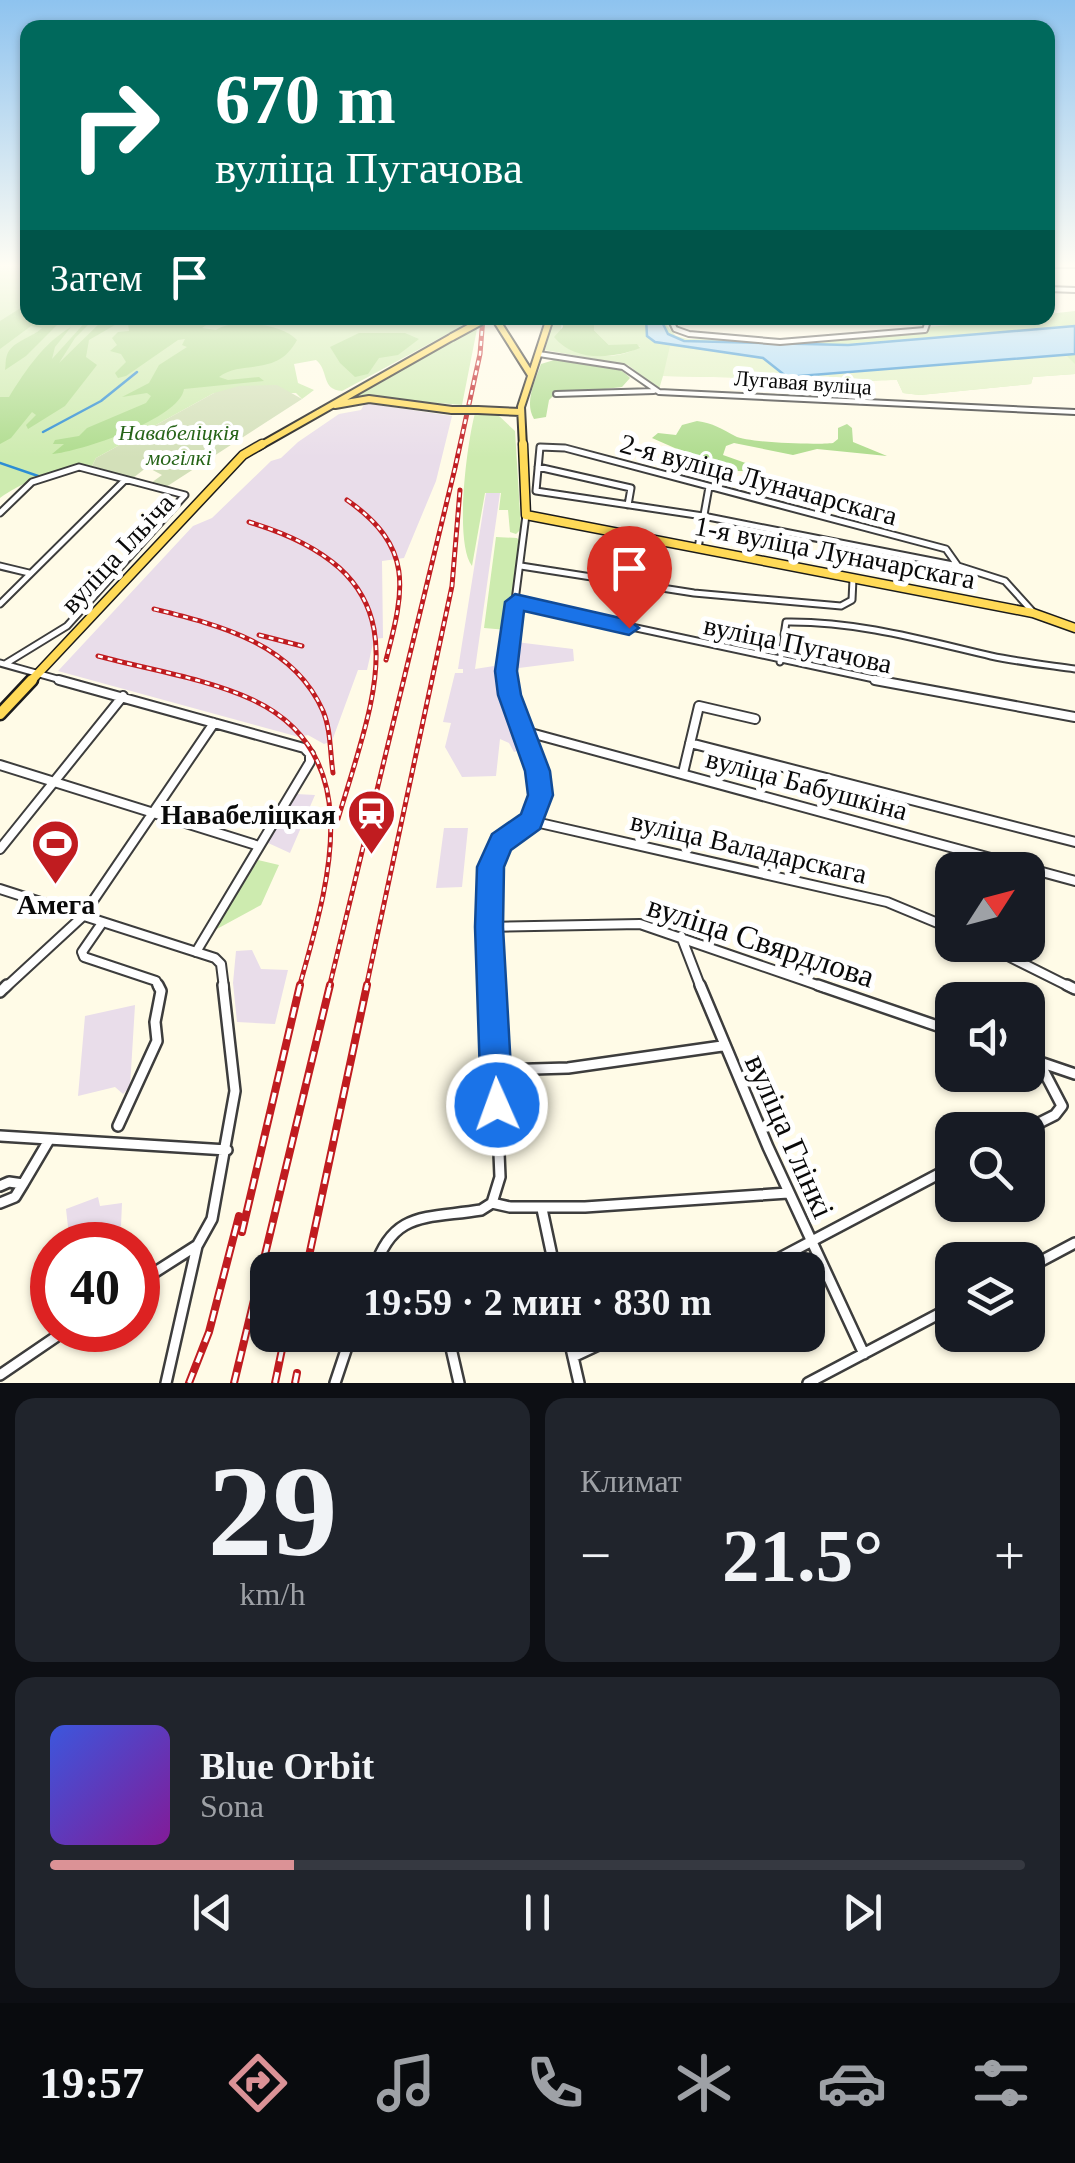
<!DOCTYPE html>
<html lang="ru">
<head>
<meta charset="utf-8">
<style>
	:root { --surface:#171b24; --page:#20242c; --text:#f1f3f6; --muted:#9ea1a6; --line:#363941; --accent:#db9296 }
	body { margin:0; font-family:Georgia,serif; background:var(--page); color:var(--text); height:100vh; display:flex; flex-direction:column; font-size:38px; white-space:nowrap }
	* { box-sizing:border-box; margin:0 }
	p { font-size:32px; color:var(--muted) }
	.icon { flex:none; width:55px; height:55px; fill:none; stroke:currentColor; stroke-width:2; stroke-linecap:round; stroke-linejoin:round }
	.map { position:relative; height:1383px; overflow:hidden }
	.drawer { display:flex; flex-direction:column; gap:15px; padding:15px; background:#0d0f14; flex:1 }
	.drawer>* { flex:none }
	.banner { position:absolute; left:20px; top:20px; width:1035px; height:305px; border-radius:20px; box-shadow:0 2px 8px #0004; background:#00695c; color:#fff; overflow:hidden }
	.needle { width:65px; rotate:54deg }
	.controls { position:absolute; left:935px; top:852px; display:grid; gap:20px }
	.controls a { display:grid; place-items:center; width:110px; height:110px; border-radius:20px; background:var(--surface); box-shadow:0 2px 8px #0004; font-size:50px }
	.speed { position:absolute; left:30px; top:1222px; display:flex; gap:20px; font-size:50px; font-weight:700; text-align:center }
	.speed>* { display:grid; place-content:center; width:130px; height:130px; border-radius:50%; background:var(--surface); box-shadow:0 2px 8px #0004; line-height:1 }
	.speed .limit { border:15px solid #d22; background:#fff; color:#111 }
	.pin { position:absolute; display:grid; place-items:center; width:85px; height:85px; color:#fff; margin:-102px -42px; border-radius:50% 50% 50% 0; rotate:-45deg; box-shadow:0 0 10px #0007 }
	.pin .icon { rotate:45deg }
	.me { position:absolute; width:110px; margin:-55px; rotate:358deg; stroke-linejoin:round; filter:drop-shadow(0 0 8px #0008) }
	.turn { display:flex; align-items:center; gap:35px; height:210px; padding:0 30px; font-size:45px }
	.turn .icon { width:130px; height:130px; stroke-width:2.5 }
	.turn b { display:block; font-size:70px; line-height:85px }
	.then { display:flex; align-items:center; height:95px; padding:0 30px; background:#0003; gap:20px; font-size:38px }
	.big { font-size:75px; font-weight:800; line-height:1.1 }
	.drawer .widget { flex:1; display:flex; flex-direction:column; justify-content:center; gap:15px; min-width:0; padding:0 35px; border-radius:20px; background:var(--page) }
	.drawer .dial { align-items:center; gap:0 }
	.dial b { font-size:130px; line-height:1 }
	.song { display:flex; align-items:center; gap:30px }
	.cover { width:120px; height:120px; border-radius:15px; background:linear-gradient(135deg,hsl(230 70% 55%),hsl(290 70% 35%)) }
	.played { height:10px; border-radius:5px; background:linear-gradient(90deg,var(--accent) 25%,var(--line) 25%) }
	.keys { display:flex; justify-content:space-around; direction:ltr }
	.heat { display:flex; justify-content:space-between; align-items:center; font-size:55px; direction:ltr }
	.drawer .tiles { flex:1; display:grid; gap:15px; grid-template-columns:1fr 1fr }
	.widget:last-child { grid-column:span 2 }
	.trip { position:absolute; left:250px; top:1252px; width:575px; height:100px; border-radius:20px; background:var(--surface); box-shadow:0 2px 8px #0004; font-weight:800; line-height:100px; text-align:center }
	.menu { display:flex; height:160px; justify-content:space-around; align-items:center; background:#090b0e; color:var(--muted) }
	.menu .icon { width:70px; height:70px }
	.menu .on { color:var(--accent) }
	.menu b { font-size:45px; color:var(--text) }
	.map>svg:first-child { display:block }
	.industrial { fill:#e9ddea }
	.green { fill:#cdebaf }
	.forest { fill:#afdc8e }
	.cemetery { fill:#d3e0b9 }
	.pitch { fill:#e0f1c2 }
	.water { fill:#a8d9fa; stroke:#2c8dd4; stroke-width:2.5 }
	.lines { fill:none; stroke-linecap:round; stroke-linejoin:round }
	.stream { stroke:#2c8dd4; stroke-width:2.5 }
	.minor-far3-casing { stroke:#3d3d3d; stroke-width:8 }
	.minor-far2-casing { stroke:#3d3d3d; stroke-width:9 }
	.minor-far1-casing { stroke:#3d3d3d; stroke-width:12 }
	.minor-casing { stroke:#3d3d3d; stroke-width:14 }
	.major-far2-casing { stroke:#1b1b1b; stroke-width:10 }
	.major-far1-casing { stroke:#1b1b1b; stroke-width:11 }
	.major-casing { stroke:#1b1b1b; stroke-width:15 }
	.minor-far3 { stroke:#fff; stroke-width:4 }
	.minor-far2 { stroke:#fff; stroke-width:5 }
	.minor-far1 { stroke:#fff; stroke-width:8 }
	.minor { stroke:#fff; stroke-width:9 }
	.major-far2 { stroke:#ffda57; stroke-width:6 }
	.major-far1 { stroke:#ffda57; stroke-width:8 }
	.major { stroke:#ffda57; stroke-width:10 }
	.rail-far1-casing { stroke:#c01c20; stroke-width:5 }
	.rail-casing { stroke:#c01c20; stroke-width:8 }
	.rail-far1 { stroke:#fff; stroke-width:2.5; stroke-dasharray:5; stroke-linecap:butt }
	.rail { stroke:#fff; stroke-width:4; stroke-dasharray:11; stroke-linecap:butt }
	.major-bridge-casing { stroke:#1b1b1b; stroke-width:10; stroke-linecap:butt }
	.major-bridge { stroke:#ffda57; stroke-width:6 }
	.route { fill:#1a73e8; stroke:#114b97; stroke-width:2.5 }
	.labels { text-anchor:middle; stroke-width:10; stroke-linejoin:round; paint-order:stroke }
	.far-street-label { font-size:22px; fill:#0a0a0a; stroke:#fff }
	.far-park-label { font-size:22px; font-style:italic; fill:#266418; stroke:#fff }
	.street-label { font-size:28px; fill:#0a0a0a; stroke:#fff }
	.poi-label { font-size:28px; font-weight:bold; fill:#0a0a0a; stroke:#fff; text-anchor:end }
	.near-street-label { font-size:32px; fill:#0a0a0a; stroke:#fff }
</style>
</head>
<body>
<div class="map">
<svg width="1075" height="1383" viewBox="0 0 1075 1383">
	<rect width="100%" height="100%" fill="#fffbe7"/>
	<path class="industrial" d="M 365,403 L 452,416 L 436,481 L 404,558 L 382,561 L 383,638 L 374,639 L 367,670 L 358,670 L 332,741 L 324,744 L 308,735 L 299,737 L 58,671 L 193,526 L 212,518 L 271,461 L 281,458 L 298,442 L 339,414 L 361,410 Z
		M 486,493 L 500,493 L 475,669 L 494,666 L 523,749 L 514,752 L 509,743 L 500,739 L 496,776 L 462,777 L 445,747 L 451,723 L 443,722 L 455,673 L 463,673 L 463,669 L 458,669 Z
		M 516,642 L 573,649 L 574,661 L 511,669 Z
		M 296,794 L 315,795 L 290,853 L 266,842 Z
		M 444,828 L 468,828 L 462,887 L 436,888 Z
		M 252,950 L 261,969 L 288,970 L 275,1024 L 237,1022 L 233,983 L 236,951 Z
		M 135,1005 L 130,1087 L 123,1094 L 115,1087 L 78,1096 L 85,1016 Z
		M 98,1197 L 100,1206 L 122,1203 L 121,1226 L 103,1233 L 99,1245 L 70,1245 L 66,1209 Z"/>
	<path class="green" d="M 0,264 L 27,264 L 28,318 L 477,318 L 342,391 C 321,390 329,370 316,360 L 294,364 L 298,383 L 314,390 L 302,399 L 296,393 L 214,393 L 96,458 L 92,466 C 69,462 18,484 0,498 Z
		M 1075,311 L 1075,326 L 848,345 L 684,341 L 668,334 L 660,318 L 676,336 L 688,339 L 808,341 L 885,330 L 1048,318 L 1048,314 Z
		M 554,318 L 562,318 L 561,329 L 569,349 C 592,356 619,361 640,346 L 609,345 L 594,330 L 594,324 L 577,318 L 646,318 L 647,336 L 655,342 L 763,358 L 787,377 L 1075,354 L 1075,374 L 1033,377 L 1031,384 L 920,395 L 903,393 L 897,380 C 871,380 787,386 770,378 L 663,376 L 659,389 L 628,365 L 545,350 Z
		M 472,329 L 477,329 L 462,405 L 357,396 Z
		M 475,413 L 497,414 L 515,431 L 521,529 L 516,534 L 510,532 L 508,510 L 499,510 L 501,493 L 485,493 L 472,566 C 454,542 467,443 475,413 Z
		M 496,537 L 517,538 L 521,543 L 507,630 L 484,628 Z
		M 258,860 L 279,865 L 261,905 L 215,930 Z"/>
	<path class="forest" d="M 27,304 L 28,318 L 64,318 L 26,356 L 5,370 C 6,365 5,360 7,355 C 12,341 32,338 42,328 L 31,326 L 0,349 L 0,321 Z
		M 89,318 L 95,318 L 75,338 L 59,363 L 105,318 L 127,318 L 89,340 L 86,357 L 97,365 L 65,406 L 28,429 L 26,425 L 36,415 L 32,412 L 11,438 L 0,444 L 0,397 L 9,397 C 27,368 44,343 71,327 L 55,347 L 52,359 Z
		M 135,318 L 212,321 L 202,328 L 216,330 C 232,319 281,322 297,340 C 277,378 241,359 219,377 L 228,380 L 259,377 L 264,381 L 184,389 C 180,419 79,452 52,454 L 64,444 L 53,444 L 55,440 L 79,436 L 87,428 L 146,403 L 151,396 L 147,393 L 122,397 L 149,383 L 159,365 L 187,347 L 182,345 L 185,339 L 178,340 L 126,376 L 118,378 L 115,373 L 126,362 L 121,354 L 110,351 L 117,345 L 112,338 L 118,332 L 129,331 L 128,324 Z
		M 562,318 L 577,318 L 594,324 L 594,330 L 609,345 L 637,344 L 640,348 C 613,359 574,362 554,337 L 563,327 Z
		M 359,333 L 405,333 L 419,339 L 398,355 L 379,358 L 368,374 L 355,377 L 340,363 L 330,347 Z
		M 554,360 C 577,363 615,359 630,378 L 622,387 L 554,395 L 549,400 L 546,417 L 534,419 C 524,403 535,381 541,364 Z
		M 697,421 C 713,423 722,429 735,436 C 748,443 816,445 833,443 L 838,439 L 838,428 L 847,424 L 852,428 L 853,442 L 887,456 L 817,449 L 793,455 L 734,443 L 726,446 L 723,455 L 754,466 L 756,471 L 715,471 L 682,459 L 677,449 L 652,438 L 658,433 L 676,435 L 682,425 Z"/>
	<path class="cemetery" d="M 277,385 L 302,399 L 166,487 L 151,483 L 162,475 L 147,467 L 133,478 L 92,466 L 96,458 L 214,393 L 239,386 Z"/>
	<path class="pitch" d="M 1075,326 L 1075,354 L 1066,355 L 1075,364 L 1075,374 L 1033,377 L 1031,384 L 920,395 L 903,393 L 897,380 L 781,382 L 770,378 L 663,376 L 670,346 L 759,357 L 814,346 Z"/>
	<path class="water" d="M 646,318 L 660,318 L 668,334 L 684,341 L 848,345 L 1075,326 L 1075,354 L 787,377 L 763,358 L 655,342 L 647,336 Z"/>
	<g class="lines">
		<path class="stream" d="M 43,432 L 101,401 L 137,372
			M 0,463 L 41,477"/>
		<defs>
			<path id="minor-far3" d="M 1048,265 L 1075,265
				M 1048,289 L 1075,290
				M 670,318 L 675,329 L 689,334 L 780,342 L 925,330 L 929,318
				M 539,354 L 623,367 L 659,392 L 1075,412
				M 556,394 L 654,391"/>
			<path id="minor-far2" d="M 540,447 L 565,448 L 946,549 L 958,566 L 703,516 L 536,491 Z
				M 538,467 L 631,488 L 628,505
				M 0,513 L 32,482 L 79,467 L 185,495 L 67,626 L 5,664
				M 698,548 L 709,487
				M 0,566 L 29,573
				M 521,566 L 694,593 L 841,606 L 852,600 L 853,579
				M 958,566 L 1005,581 L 1033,612
				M 515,602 L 888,682
				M 0,604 L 125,480
				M 780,662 L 786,622 C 857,621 923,640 991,656 C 1019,662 1047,665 1075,669
				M 0,663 L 68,682
				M 508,682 L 506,671 L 526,515"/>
			<path id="minor-far1" d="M 59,680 L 304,748 L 310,754 L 310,762 L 196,952
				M 875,680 L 1075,717
				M 527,732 L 1075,881
				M 690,743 L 1075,842
				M 0,765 L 259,846
				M 683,773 L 699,706 L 755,719
				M 531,821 L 887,902 L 952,929
				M 0,849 L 123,696
				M 0,889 L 215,958 L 221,964 L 224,988
				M 102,923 L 82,952 L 84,957 L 156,981 L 159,988
				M 489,927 L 640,924 L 826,988
				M 681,936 L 701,988
				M 986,945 L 1072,988
				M 5,988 L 82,917 L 214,723
				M 492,988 C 490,953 482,896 491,864 C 501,832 540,827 540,790 C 540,752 514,717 507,680"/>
			<path id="minor" d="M 700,985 L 768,1147 L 864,1354
				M 818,985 L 952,1031
				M 1067,985 L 1075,989
				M 0,992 L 7,985
				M 1028,1058 L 1075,1074
				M 496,1070 L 568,1068 L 722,1046
				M 118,1126 L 157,1041 L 155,1022 L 161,991 L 158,985
				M 1025,1130 L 1055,1115 L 1062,1106 L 1039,1062
				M 0,1136 L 227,1150
				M 0,1186 L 9,1182 L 23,1184 L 49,1140
				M 0,1203 L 15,1197 L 23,1184
				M 492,1203 L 510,1207 L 585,1207 L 788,1193
				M 542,1209 L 555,1270
				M 1028,1268 L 1075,1243
				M 374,1270 C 393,1210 426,1219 481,1210 L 492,1203 L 500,1177 L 492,985
				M 757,1270 L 952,1167
				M 138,1283 L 196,1246
				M 448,1335 L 459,1383
				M 568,1335 L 579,1383
				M 573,1357 L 620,1335
				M 0,1375 L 66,1330
				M 166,1383 L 197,1246 L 212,1219 L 235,1091 L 223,985
				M 335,1383 L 351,1335
				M 808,1383 L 952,1307"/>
			<path id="major-far2" d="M 495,318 L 531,375
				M 335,405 L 369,399 L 452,410
				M 478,410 L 521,412
				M 258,447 L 452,337
				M 523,447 L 521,407 L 550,318"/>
			<path id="major-far1" d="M 523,444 L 526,515 L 1033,613 L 1075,628
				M 30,682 L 243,455 L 262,444"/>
			<path id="major" d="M 0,714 L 32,680"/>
		</defs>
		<use href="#minor-far3" class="minor-far3-casing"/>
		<use href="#minor-far2" class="minor-far2-casing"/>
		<use href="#minor-far1" class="minor-far1-casing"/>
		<use href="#minor" class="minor-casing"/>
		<use href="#major-far2" class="major-far2-casing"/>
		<use href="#major-far1" class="major-far1-casing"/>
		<use href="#major" class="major-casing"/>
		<use href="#minor-far3" class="minor-far3"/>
		<use href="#minor-far2" class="minor-far2"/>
		<use href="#minor-far1" class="minor-far1"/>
		<use href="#minor" class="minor"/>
		<use href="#major-far2" class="major-far2"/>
		<use href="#major-far1" class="major-far1"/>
		<use href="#major" class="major"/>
		<defs>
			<path id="rail-far1" d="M 347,500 C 414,547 405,588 386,660
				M 249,522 C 427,576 379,683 337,822
				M 154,609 C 219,625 293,643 323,711 C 331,730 330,753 333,773
				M 259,635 L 302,646
				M 98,656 C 150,670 205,678 253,700 C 372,756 326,890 299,988
				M 329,988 L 455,468 L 480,354 L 483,318
				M 366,988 L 452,586 L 460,490"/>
			<path id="rail" d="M 242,1232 L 300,985
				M 306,1270 L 367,985
				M 189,1383 L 209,1332 L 239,1216
				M 234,1383 L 330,985
				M 275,1383 L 285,1335
				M 295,1383 L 297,1373"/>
		</defs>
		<use href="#rail-far1" class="rail-far1-casing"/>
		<use href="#rail" class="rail-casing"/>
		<use href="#rail-far1" class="rail-far1"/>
		<use href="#rail" class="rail"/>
		<defs>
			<path id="major-bridge" d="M 452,337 L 487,318
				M 452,410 L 478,410"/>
		</defs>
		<use href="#major-bridge" class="major-bridge-casing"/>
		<use href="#major-bridge" class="major-bridge"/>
	</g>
	<linearGradient id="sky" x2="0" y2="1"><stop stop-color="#8ec3ef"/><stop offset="0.58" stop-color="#fffdf4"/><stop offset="1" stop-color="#fffdf4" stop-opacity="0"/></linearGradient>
	<rect width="1075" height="458" fill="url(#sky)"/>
	<path class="route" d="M 515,594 L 629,620 L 639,628 L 629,635 L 524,611 L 517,671 L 521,695 L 550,771 L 553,795 L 540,829 L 511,850 L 504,867 L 503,927 L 513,1105 L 509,1117 L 497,1121 L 486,1117 L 481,1105 L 475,927 L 477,867 L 492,834 L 521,814 L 528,795 L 525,771 L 498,695 L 495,671 L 505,602 Z"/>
	<defs>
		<symbol id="station-pin" viewBox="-11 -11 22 30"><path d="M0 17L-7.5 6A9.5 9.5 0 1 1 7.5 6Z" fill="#c01c20" stroke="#fff"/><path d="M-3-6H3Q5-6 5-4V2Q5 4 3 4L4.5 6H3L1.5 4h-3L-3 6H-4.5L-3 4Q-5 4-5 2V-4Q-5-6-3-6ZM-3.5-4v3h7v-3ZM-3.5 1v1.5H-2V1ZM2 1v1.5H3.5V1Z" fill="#fff"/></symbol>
		<symbol id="stadium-pin" viewBox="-11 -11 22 30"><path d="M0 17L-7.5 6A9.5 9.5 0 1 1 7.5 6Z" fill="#c01c20" stroke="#fff"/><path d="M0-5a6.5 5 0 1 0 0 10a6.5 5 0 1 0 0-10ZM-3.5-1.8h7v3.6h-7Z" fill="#fff"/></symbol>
	</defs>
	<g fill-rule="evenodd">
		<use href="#station-pin" x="344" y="786" width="55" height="75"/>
		<use href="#stadium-pin" x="28" y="816" width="55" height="75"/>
	</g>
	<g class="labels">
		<g class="far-street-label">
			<text transform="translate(803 382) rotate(4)" y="8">Лугавая вуліца</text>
		</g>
		<g class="far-park-label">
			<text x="179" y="440">Навабеліцкія<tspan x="179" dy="25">могілкі</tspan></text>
		</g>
		<g class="street-label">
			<text transform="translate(759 479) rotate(15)" y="10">2-я вуліца Луначарскага</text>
			<text transform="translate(835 552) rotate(11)" y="10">1-я вуліца Луначарскага</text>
			<text transform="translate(117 553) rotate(-47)" y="10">вуліца Ільіча</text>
			<text transform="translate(798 644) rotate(12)" y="10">вуліца Пугачова</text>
			<text transform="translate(807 784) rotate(15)" y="10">вуліца Бабушкіна</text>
			<text transform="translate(749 847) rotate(13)" y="10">вуліца Валадарскага</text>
		</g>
		<g class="poi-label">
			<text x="336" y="824">Навабеліцкая</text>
			<text x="56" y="914" text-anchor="middle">Амега</text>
		</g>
		<g class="near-street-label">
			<text transform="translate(761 941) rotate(18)" y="11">вуліца Свярдлова</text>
			<text transform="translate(790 1136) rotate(66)" y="11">вуліца Глінкі</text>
		</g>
	</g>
</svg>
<div class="controls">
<a><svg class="needle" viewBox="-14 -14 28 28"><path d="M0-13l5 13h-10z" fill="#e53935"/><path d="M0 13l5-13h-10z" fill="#9ea1a6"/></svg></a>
<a><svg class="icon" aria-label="sound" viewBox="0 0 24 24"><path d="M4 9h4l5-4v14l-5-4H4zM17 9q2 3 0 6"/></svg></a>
<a><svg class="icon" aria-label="search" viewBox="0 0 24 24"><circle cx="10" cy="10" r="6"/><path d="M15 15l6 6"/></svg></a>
<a><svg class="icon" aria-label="layers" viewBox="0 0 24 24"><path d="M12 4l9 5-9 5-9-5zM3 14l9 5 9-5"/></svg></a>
</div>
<div class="speed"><div class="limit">40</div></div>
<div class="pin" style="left:629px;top:628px;background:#d93025"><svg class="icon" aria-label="arrive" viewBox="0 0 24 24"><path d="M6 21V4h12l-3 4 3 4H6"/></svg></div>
<svg class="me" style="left:497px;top:1105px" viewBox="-20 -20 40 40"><circle r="17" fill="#1a73e8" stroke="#fff" stroke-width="3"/><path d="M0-11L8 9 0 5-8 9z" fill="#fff"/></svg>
<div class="trip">19:59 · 2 мин · 830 m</div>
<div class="banner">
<div class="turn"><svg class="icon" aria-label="right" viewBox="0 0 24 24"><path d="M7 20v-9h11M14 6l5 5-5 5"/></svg><div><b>670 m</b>вуліца Пугачова</div></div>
<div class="then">Затем<svg class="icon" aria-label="arrive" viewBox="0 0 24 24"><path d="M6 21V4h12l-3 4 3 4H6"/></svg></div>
</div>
</div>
<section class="drawer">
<div class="tiles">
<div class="widget dial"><b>29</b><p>km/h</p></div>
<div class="widget"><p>Климат</p>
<div class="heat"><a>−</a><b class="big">21.5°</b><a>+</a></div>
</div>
<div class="widget">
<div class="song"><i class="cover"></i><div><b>Blue Orbit</b><p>Sona</p></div></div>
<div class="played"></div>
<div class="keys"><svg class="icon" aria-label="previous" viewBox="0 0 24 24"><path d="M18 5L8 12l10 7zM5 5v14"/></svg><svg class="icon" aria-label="pause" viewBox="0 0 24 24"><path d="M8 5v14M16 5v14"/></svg><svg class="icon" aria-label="next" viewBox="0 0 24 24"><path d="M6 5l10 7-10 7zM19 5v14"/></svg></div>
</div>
</div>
</section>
<nav class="menu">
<b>19:57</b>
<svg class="icon on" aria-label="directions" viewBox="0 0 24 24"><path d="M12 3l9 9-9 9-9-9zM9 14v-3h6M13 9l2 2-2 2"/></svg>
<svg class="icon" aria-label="music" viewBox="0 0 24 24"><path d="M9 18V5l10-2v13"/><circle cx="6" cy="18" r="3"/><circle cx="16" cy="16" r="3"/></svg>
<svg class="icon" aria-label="phone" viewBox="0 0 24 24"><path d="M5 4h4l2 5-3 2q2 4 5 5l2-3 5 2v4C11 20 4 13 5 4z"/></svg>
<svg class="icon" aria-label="climate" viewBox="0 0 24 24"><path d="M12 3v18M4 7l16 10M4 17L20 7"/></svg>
<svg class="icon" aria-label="car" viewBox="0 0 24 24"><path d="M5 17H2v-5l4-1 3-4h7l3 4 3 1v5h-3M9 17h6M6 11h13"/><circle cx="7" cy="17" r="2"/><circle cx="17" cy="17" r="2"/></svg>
<svg class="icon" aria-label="filters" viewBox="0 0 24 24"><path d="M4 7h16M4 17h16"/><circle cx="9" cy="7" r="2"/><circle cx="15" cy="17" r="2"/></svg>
</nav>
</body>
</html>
